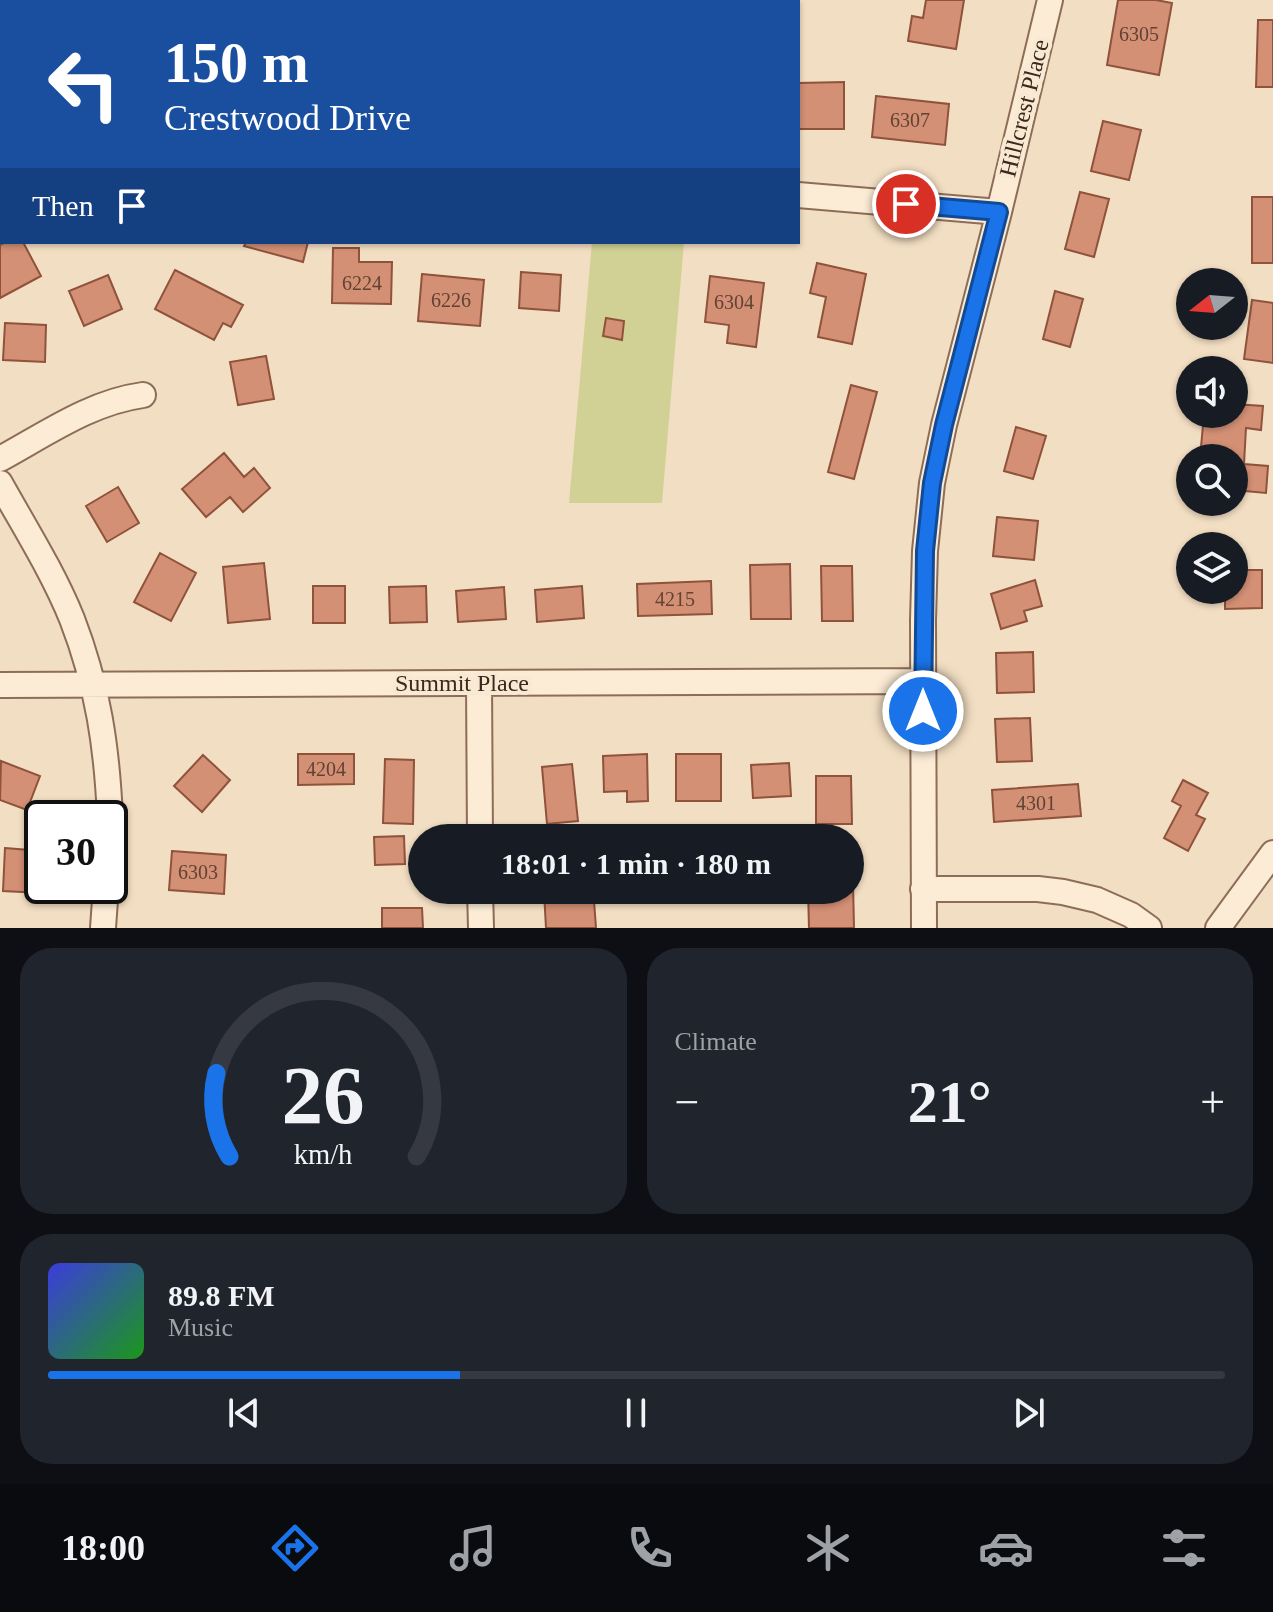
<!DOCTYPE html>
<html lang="en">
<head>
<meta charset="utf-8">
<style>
	:root { --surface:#171b24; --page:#20242c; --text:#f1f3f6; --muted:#9ea1a6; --line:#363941; --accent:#1a73e8 }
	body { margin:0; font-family:"Times New Roman",serif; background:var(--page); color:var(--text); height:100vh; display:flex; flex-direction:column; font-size:30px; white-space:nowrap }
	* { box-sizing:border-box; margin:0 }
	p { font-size:26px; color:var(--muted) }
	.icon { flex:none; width:44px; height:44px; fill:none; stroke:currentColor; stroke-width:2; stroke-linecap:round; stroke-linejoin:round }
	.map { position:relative; height:928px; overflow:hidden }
	.side { display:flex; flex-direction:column; gap:20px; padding:20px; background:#0d0f14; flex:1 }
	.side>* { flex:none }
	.top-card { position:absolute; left:0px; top:0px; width:800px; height:244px; box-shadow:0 2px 6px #0004; background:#1a4fa0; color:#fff; overflow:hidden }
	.needle { width:52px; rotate:253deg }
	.buttons { position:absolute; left:1176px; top:268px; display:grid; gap:16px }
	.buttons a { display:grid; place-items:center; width:72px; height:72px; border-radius:50%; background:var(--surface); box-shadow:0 2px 6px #0004; font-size:40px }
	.speed { position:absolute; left:24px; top:800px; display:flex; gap:16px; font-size:40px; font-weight:700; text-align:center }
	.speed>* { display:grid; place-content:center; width:104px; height:104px; border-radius:50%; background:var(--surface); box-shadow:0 2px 6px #0004; line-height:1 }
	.speed .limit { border:4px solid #111; border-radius:12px; background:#fff; color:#111 }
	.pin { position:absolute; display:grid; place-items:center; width:68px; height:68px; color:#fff; margin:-34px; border:4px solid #fff; border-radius:50%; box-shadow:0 2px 8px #0007 }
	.me { position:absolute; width:88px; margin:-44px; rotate:0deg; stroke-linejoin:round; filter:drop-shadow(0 0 6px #0008) }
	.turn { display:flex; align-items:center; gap:28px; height:168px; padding:0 32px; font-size:36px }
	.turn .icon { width:104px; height:104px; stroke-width:2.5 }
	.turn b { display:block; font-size:56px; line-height:68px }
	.then { display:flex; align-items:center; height:76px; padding:0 32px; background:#0003; gap:16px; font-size:30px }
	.big { font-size:60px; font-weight:800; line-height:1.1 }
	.side .widget { flex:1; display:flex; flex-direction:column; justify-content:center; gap:12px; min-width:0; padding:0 28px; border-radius:32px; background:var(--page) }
	.side .dial { align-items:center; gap:0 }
	.dial svg { height:208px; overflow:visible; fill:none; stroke:var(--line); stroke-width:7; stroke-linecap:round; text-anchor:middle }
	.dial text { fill:var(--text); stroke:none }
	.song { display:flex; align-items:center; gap:24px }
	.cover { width:96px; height:96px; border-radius:12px; background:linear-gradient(135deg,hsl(240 70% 55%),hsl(120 70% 35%)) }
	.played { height:8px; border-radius:4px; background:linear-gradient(90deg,var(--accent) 35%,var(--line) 35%) }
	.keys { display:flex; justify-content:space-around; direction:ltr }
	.heat { display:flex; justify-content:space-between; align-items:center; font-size:44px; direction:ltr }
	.side .tiles { flex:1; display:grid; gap:20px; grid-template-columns:1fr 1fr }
	.widget:last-child { grid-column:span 2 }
	.trip { position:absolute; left:408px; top:824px; width:456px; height:80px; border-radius:40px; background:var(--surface); box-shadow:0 2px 6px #0004; font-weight:800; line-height:80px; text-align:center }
	.dock { display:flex; height:128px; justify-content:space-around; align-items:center; background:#090b0e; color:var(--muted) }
	.dock .icon { width:56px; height:56px }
	.dock .current { color:var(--accent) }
	.dock b { font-size:36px; color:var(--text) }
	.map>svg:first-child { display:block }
	.green { fill:#d1d195 }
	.building { fill:#d39075; stroke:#8f523b; stroke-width:2 }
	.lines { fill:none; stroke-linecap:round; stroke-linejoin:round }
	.minor-casing { stroke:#8d6d57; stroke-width:28 }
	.minor { stroke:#fcecd6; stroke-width:24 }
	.route-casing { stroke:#114b97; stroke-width:20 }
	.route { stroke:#1a73e8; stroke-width:14 }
	.labels { text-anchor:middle; stroke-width:8; stroke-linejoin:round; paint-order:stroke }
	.number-label { font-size:20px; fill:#624233 }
	.street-label { font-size:24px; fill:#3c281d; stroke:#f8e9d2 }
</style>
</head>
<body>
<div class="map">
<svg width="1273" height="928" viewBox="0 0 1273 928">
	<rect width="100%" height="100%" fill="#f2dec2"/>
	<path class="green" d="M 592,242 L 684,242 L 662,503 L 569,503 Z"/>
	<path class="building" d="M 926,0 L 964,0 L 956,49 L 908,41 L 912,16 L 923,18 Z
		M 1118,0 L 1156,0 L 1172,3 L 1159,75 L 1107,65 Z
		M 1258,20 L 1273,20 L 1273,87 L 1256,87 Z
		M 844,82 L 844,129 L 798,129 L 798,83 Z
		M 876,96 L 949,104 L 945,145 L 872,137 Z
		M 1103,121 L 1141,130 L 1129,180 L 1091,171 Z
		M 1080,192 L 1109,199 L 1094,257 L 1065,249 Z
		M 1252,197 L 1273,197 L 1273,263 L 1252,263 Z
		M 6,242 L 23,242 L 41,276 L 0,298 L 0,245 Z
		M 246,242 L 308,242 L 303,262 L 244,246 Z
		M 333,248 L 359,248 L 359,262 L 392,262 L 391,304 L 332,303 Z
		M 817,263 L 866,274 L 852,344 L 818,337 L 826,297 L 810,293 Z
		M 175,270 L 243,305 L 231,327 L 223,323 L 214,340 L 155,309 Z
		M 521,272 L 561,275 L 559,311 L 519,308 Z
		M 422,274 L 484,280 L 480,326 L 418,321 Z
		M 108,275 L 122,309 L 84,326 L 69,291 Z
		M 710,276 L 764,283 L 756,347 L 727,343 L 729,325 L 705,322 Z
		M 1055,291 L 1083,299 L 1070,347 L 1043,339 Z
		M 1252,300 L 1273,303 L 1273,363 L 1244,359 Z
		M 606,318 L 624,321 L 622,340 L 603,336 Z
		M 5,323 L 46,325 L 45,362 L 3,360 Z
		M 266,356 L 274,399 L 238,405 L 230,362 Z
		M 851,385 L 877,392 L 854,479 L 828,472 Z
		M 1234,404 L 1263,406 L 1261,430 L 1246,428 L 1244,464 L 1268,466 L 1266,493 L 1234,490 L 1234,458 L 1200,458 L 1204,414 L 1234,414 Z
		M 1016,427 L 1046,436 L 1033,479 L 1004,471 Z
		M 224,453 L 244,477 L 254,468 L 270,488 L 243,512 L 230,497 L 206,517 L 182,489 Z
		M 118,487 L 139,523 L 107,542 L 86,506 Z
		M 997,517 L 1038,521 L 1034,560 L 993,556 Z
		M 160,553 L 196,573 L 171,621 L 134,602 Z
		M 264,563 L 270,619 L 228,623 L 223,567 Z
		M 790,564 L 791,619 L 751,619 L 750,565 Z
		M 821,566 L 852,566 L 853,621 L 822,621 Z
		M 1234,570 L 1262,570 L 1262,608 L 1225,609 L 1225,590 L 1234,590 Z
		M 1035,580 L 1042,606 L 1024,611 L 1027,621 L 1001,629 L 991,594 Z
		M 711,581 L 712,614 L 638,616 L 637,584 Z
		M 313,586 L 345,586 L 345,623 L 313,623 Z
		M 426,586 L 427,622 L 390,623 L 389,587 Z
		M 582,586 L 584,618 L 537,622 L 535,590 Z
		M 504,587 L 506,619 L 458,622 L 456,591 Z
		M 1033,652 L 1034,692 L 997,693 L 996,653 Z
		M 1030,718 L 1032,761 L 997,762 L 995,719 Z
		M 298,754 L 354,754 L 354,784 L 298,785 Z
		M 647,754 L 648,801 L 627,802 L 627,791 L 604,792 L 603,756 Z
		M 676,754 L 721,754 L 721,801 L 676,801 Z
		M 203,755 L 230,780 L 202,812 L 174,786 Z
		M 385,759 L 414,760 L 413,824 L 383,823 Z
		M 1,761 L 40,776 L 27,810 L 0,800 Z
		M 789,763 L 791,796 L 753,798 L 751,765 Z
		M 572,764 L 578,821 L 547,824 L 542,767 Z
		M 816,776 L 851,776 L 852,824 L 816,824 Z
		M 1183,780 L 1208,793 L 1196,815 L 1205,819 L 1188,851 L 1164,838 L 1181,806 L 1172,801 Z
		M 1078,784 L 1081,816 L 994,822 L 992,790 Z
		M 404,836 L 405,864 L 375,865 L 374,837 Z
		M 5,848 L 42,851 L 41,893 L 3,891 Z
		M 172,851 L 226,855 L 224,894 L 169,890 Z
		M 850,882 L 853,882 L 854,928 L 809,928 L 808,890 L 850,890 Z
		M 564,891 L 565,903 L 594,901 L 596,928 L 546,928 L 544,892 Z
		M 382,908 L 422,908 L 423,928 L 382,928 Z"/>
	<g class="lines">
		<defs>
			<path id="minor" d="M 98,0 L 100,2
				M 556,2 L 556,0
				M 798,195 L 999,212
				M 0,459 C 46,434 91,402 143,395
				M 0,483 C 25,528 53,572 72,619 C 98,686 107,748 110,818
				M 479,683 L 480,838
				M 0,685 L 923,681
				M 923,889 L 1038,889 L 1063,892 L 1097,900 L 1131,915 L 1149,928
				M 480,890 L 481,928
				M 103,928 L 106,886
				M 924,928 L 923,620 L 925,551 L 932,483 L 944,425 L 999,212 L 1050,0
				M 1218,928 L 1273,853"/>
		</defs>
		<use href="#minor" class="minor-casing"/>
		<use href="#minor" class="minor"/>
	</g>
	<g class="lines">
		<defs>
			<path id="route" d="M 906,204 L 999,212 L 944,425 L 932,483 L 925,551 L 923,711"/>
		</defs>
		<use href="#route" class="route-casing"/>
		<use href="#route" class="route"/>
	</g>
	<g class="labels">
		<g class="number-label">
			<text x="1139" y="41">6305</text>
			<text x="910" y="127">6307</text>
			<text x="362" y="290">6224</text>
			<text x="451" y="307">6226</text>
			<text x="734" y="309">6304</text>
			<text x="675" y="606">4215</text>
			<text x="326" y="776">4204</text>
			<text x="1036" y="810">4301</text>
			<text x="198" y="879">6303</text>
		</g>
		<g class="street-label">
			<text transform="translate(1024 108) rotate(-76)" y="8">Hillcrest Place</text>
			<text x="462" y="691">Summit Place</text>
		</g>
	</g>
</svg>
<div class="buttons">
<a><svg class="needle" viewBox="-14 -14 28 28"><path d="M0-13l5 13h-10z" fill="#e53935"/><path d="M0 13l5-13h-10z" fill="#9ea1a6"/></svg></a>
<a><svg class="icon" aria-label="sound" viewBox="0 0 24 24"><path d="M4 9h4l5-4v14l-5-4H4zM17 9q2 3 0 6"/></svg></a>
<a><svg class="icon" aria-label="search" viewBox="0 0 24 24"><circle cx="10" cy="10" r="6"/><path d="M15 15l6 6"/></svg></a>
<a><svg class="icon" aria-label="layers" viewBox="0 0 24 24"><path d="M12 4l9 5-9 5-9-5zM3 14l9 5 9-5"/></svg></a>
</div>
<div class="speed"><div class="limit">30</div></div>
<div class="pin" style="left:906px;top:204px;background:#d93025"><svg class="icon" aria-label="arrive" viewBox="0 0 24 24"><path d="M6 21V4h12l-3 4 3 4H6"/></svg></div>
<svg class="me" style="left:923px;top:711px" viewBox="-20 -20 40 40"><circle r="17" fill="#1a73e8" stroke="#fff" stroke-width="3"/><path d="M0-11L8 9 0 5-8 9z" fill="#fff"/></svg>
<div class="trip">18:01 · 1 min · 180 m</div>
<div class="top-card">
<div class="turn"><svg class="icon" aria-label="left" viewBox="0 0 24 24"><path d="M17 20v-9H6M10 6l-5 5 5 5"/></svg><div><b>150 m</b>Crestwood Drive</div></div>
<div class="then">Then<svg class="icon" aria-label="arrive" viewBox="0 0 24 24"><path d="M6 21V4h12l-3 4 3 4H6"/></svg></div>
</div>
</div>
<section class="side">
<div class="tiles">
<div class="widget dial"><svg viewBox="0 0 100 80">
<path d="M14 69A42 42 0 1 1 86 69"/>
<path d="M14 69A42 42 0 0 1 9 37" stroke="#1a73e8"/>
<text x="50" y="56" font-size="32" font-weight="700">26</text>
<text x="50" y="72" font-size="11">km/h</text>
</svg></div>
<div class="widget"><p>Climate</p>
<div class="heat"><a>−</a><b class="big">21°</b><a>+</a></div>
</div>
<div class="widget">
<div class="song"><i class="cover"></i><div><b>89.8 FM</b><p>Music</p></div></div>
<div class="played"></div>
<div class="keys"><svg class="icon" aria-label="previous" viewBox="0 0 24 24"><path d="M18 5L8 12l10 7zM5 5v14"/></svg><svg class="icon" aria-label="pause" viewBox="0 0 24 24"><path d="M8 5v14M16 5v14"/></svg><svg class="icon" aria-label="next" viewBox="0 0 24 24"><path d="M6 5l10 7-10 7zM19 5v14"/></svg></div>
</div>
</div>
</section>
<nav class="dock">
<b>18:00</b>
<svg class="icon current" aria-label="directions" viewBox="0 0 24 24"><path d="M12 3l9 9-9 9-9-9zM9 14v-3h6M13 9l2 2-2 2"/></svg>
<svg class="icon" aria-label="music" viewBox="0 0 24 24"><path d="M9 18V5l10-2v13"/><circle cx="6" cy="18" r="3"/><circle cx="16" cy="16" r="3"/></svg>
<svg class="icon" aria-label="phone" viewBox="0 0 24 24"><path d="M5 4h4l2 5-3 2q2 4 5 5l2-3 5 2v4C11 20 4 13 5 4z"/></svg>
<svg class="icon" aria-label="climate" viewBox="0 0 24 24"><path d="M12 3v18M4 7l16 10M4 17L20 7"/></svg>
<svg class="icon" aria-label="car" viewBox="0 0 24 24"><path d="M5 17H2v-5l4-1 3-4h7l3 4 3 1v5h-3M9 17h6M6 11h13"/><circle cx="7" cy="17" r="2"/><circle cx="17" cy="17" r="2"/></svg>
<svg class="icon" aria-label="filters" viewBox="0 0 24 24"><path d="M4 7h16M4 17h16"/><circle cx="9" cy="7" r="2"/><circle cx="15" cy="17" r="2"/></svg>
</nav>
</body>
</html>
